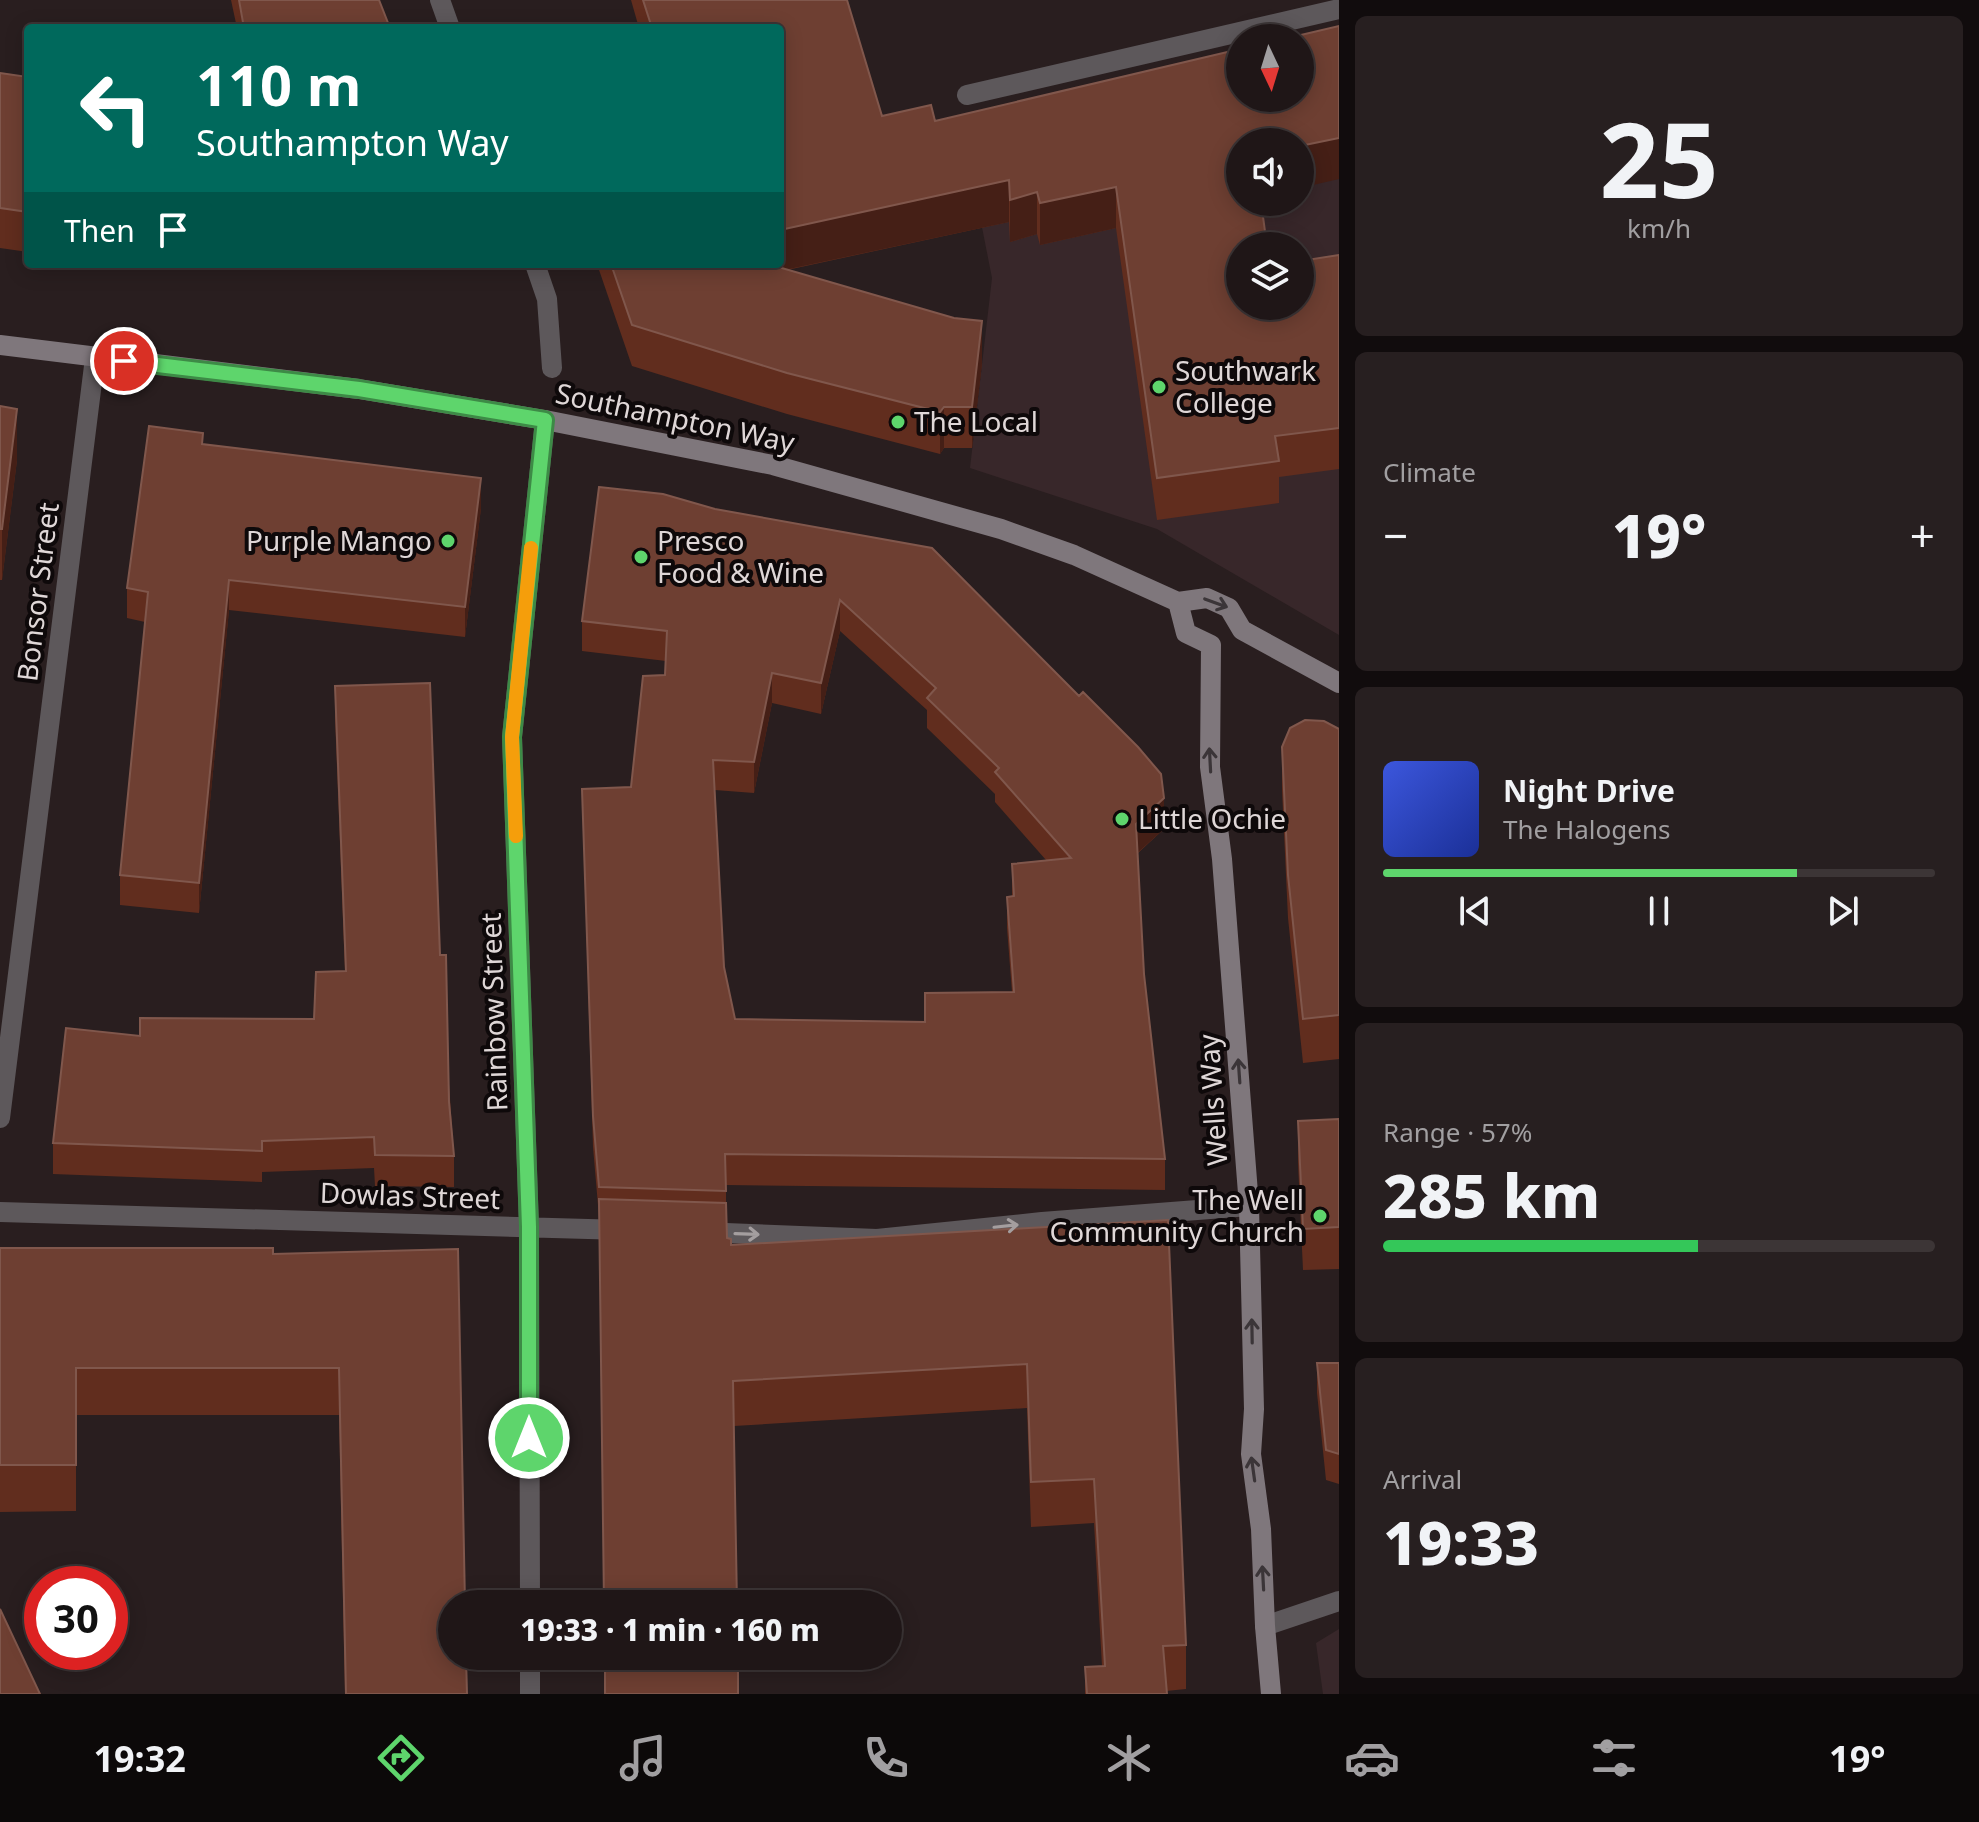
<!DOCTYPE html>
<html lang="en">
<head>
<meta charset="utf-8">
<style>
	:root { --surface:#1f1617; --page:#271f20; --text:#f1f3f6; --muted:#a19fa1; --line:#3c3536; --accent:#5ed56c }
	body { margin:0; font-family:"Noto Sans",sans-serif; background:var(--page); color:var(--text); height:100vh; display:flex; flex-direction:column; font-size:30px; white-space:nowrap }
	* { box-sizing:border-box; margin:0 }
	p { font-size:26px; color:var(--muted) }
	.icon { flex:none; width:44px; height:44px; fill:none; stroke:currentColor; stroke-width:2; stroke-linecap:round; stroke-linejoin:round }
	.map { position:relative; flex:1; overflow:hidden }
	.sheet { display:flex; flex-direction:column; gap:16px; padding:16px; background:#110c0d; width:640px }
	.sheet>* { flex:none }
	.banner { position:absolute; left:24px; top:24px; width:760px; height:244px; border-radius:8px; box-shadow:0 4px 20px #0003,0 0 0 2px var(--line); background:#00695c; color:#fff; overflow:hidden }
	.needle { width:52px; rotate:176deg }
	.fabs { position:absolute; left:1226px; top:24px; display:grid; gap:16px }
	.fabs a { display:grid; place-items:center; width:88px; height:88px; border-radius:50%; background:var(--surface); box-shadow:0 4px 20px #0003,0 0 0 2px var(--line); font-size:40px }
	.speed { position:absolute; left:24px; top:1566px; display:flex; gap:16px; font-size:40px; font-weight:700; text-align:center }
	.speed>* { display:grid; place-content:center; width:104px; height:104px; border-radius:50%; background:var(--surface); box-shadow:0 4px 20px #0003,0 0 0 2px var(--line); line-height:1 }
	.speed .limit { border:12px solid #d22; background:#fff; color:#111 }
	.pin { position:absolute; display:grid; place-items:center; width:68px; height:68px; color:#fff; margin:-34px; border:4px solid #fff; border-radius:50%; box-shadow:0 2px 8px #0007 }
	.me { position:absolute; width:88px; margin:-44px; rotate:0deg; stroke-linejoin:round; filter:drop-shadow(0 0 6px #0008) }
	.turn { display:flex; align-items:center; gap:28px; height:168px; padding:0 40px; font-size:36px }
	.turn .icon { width:104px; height:104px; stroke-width:2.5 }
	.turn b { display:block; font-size:56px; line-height:68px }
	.then { display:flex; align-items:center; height:76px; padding:0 40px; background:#0003; gap:16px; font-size:30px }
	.big { font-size:60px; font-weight:800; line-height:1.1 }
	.sheet .card { flex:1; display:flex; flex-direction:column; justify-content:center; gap:12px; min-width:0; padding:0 28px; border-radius:12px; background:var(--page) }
	.sheet .dial { align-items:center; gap:0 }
	.dial b { font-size:104px; line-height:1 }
	.song { display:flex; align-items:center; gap:24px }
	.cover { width:96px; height:96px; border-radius:12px; background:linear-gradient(135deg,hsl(230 70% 55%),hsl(230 70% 35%)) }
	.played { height:8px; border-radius:4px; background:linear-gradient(90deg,var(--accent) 75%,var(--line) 75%) }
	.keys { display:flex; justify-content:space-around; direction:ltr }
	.heat { display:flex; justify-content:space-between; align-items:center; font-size:44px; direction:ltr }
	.charge { height:12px; border-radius:6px; background:linear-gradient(90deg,#34c759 57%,var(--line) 0) }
	.trip { position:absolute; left:438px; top:1590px; width:464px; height:80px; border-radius:40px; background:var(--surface); box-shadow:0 4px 20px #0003,0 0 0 2px var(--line); font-weight:800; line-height:80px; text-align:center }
	.dock { display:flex; height:128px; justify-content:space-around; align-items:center; background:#0c0909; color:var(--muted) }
	.dock .icon { width:56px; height:56px }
	.dock .selected { color:var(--accent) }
	.dock b { font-size:36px; color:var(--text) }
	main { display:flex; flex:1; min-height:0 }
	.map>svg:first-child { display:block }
	.built { fill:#38272a; fill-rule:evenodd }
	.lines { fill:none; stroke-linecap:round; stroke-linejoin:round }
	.street { stroke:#5d585b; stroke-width:20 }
	.secondary { stroke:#7f777c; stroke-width:20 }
	.wall { fill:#612d1e; fill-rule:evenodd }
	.shaded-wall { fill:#451f16 }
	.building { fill:#6e3f32; stroke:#80574c; stroke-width:2; fill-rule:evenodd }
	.oneway { stroke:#3b3538 }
	.oneway2 { stroke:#a49e9f }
	.route-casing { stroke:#3d8a46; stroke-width:20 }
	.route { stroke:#5ed56c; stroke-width:14 }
	.slow { stroke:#f59e0b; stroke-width:14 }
	.poi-dot { fill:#5ed56c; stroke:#0e090a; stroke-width:3 }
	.labels { text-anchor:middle; stroke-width:8; stroke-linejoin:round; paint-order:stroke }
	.poi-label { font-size:28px; fill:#dfd7d7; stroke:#0e090a; text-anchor:start }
	.street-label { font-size:28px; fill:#dfd7d7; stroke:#0e090a }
</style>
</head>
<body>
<main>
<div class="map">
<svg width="1339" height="1694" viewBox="0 0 1339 1694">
	<rect width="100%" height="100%" fill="#291e1f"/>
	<path class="built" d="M 1339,55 L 1339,635 L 1157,529 L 970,468 L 992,278 L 964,136 L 1240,98 L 1300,98 ZM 1240,142 L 1300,142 L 1300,202 L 1240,202 ZM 1240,246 L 1300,246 L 1300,306 L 1240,306 Z
		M 1339,1629 L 1339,1694 L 1323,1694 L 1316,1643 Z"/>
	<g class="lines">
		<path class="street" d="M 440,0 L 450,28
			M 967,95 L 1339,9
			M 535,264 L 547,299 L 552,368
			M 0,1118 L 95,358
			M 0,1212 L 624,1230
			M 700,1232 L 877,1239 L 1042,1222 L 1249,1206
			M 530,1604 L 529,1227 L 512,737 L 545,420
			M 1265,1626 L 1339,1601
			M 530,1656 L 530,1694"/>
		<path class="secondary" d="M 0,345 L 359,389 L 545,420 L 773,465 L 1001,529 L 1074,555 L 1178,602 L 1207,598 L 1229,608 L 1242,630 L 1339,683
			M 1178,602 L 1186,633 L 1211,645
			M 1211,645 L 1210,767 L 1222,859 L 1249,1206 L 1254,1409 L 1251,1454 L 1261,1529 L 1265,1626 L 1271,1694"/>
	</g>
	<path class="wall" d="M 231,0 L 379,0 L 390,28 L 237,28 Z
		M 631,0 L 847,0 L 882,116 L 1240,142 L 1240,306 L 1339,255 L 1339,469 L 1279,477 L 1279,503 L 1157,520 L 1116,228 L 1040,245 L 1037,234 L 1010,242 L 1009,222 L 787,270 L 982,363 L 972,448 L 944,448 L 940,454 L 787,414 L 632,366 L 597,264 L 780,264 L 780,28 L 639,28 Z
		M 0,73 L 28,77 L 28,252 L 0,248 Z
		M 252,264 L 290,264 L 290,268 Z
		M 0,406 L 17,460 L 2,580 L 0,580 Z
		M 203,444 L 481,508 L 465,637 L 229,610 L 199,913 L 120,905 L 120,875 L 145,622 L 127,618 L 127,588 Z
		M 715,509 L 1164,829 L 1138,853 L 1144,974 L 1165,1159 L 1165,1190 L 726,1185 L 726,1203 L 727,1238 L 731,1245 L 1168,1220 L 1186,1645 L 1186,1689 L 1166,1691 L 1167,1694 L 1085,1694 L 1085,1667 L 1102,1666 L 1094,1523 L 1031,1527 L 1027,1408 L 734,1426 L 599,1217 L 593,1147 L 582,789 L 631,787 L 665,675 L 666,661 L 582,651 L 582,621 ZM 840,631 L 927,710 L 927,728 L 995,794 L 995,802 L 1046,860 L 1012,864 L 1012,896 L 1007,897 L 1007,928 L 1012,992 L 925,1022 L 735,1019 L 724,967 L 715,790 L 754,793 L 772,703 L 821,714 Z
		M 335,686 L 440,955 L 454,1156 L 454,1187 L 375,1186 L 374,1168 L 262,1172 L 262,1182 L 53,1174 L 53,1143 L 140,1036 L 314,1019 L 345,971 L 335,717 Z
		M 1339,729 L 1339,1059 L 1303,1063 L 1288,918 L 1282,790 L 1282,747 Z
		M 1339,1119 L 1339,1269 L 1303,1270 L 1298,1163 L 1298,1121 Z
		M 0,1248 L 273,1254 L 458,1249 L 467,1694 L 345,1694 L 339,1415 L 76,1415 L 76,1511 L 0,1512 Z
		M 1317,1363 L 1339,1363 L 1339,1484 L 1326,1480 L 1317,1393 Z"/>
	<path class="shaded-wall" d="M 1339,138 L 1339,179 L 1300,188 L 1300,146 Z
		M 1009,180 L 1009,222 L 705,287 L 705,264 L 780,264 L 780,230 Z
		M 1116,187 L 1116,228 L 1040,245 L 1040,203 Z
		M 1037,192 L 1037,234 L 1010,242 L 1010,200 Z
		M 982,321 L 982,363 L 972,448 L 972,407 Z
		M 944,407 L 944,448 L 940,454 L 940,412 Z
		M 17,409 L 17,460 L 2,580 L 2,529 Z
		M 481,478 L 481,508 L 465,637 L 465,607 Z
		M 229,580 L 229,610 L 199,913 L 199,883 Z
		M 840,600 L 840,631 L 821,714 L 821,683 Z
		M 772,673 L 772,703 L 754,793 L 754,762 Z
		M 1164,798 L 1164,829 L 1136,854 L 1136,824 Z"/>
	<path class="building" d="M 239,0 L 379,0 L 390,28 L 244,28 Z
		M 643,0 L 847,0 L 882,116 L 931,105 L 935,121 L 1240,49 L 1240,98 L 1300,98 L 1300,38 L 1288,38 L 1339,26 L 1339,138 L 1300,146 L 1300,142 L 1240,142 L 1240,202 L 1261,202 L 1267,246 L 1240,246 L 1240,306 L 1300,306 L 1300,261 L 1339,255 L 1339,428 L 1275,436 L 1279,461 L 1157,478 L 1116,187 L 1040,203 L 1037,192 L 1010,200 L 1009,180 L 780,230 L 780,28 L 652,28 Z
		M 0,73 L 28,77 L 28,212 L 0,208 Z
		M 611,264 L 768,264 L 954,318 L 982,321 L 972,407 L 944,407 L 940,412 L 787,373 L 632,325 Z
		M 0,406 L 17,409 L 2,529 L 0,529 Z
		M 149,426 L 203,433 L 202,444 L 481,478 L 465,607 L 229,580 L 199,883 L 120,875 L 148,592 L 127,588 Z
		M 599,487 L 663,494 L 715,509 L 932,548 L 1079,696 L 1083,692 L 1138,747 L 1161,774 L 1164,798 L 1136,824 L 1144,974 L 1165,1159 L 725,1154 L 726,1191 L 599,1187 L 593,1116 L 582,789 L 631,787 L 643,676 L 665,675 L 667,631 L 582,621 ZM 840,600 L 936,688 L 927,698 L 999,768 L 995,772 L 1071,858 L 1012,864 L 1014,896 L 1007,897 L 1014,992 L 925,993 L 925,1022 L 735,1019 L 724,967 L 713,760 L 754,762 L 772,673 L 821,683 Z
		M 430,683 L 440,955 L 446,955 L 449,1102 L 454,1156 L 375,1155 L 374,1137 L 262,1141 L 262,1151 L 53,1143 L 66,1028 L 140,1036 L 140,1018 L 314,1019 L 316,972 L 346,971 L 335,686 Z
		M 1305,720 L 1324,721 L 1339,729 L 1339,1015 L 1303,1019 L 1288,875 L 1282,747 L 1290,728 Z
		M 1339,1119 L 1339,1227 L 1303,1229 L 1298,1121 Z
		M 599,1199 L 726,1203 L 727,1238 L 731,1239 L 731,1245 L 1168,1220 L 1186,1645 L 1163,1646 L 1167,1694 L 1087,1694 L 1085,1667 L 1105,1666 L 1094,1479 L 1031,1482 L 1027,1364 L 733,1381 L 737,1604 L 604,1604 Z
		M 0,1248 L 273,1248 L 273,1254 L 458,1249 L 465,1604 L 452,1604 L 452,1656 L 466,1656 L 467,1694 L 346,1694 L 339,1368 L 76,1368 L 76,1465 L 0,1465 Z
		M 1317,1363 L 1339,1363 L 1339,1454 L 1326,1450 Z
		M 0,1609 L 40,1694 L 0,1694 Z
		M 605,1656 L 738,1656 L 738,1694 L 605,1694 Z"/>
	<defs><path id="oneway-shaft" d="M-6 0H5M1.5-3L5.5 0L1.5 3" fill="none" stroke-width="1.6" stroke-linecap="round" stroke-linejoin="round" transform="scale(2)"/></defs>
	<g class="oneway">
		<use href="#oneway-shaft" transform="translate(1216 603) rotate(20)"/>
		<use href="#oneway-shaft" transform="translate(1210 760) rotate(-93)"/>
		<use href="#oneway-shaft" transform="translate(1239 1071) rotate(-94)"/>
		<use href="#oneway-shaft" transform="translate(1252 1331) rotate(-91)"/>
		<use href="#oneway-shaft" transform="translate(1253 1469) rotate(-98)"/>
		<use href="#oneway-shaft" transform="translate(1263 1578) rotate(-93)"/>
	</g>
	<g class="oneway2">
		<use href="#oneway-shaft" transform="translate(1006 1226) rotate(-6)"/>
		<use href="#oneway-shaft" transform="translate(747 1234) rotate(2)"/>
	</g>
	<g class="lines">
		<defs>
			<path id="route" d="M 124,361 L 359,389 L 545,420 L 512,737 L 529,1227 L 529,1438"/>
		</defs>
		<use href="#route" class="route-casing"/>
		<use href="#route" class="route"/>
		<path class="slow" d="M 516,836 L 512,737 L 531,548"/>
	</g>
	<g class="poi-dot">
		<circle cx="1159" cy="387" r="8"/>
		<circle cx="898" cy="422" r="8"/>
		<circle cx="448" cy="541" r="8"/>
		<circle cx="641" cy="557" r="8"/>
		<circle cx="1122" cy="819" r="8"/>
		<circle cx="1320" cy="1216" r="8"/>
	</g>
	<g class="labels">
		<g class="poi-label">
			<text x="1175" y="381">Southwark<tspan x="1175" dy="32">College</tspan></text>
			<text x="914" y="432">The Local</text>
			<text x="432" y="551" text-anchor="end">Purple Mango</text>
			<text x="657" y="551">Presco<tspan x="657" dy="32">Food &amp; Wine</tspan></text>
			<text x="1138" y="829">Little Ochie</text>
			<text x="1304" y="1210" text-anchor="end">The Well<tspan x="1304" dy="32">Community Church</tspan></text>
		</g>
		<g class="street-label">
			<text transform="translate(675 418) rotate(12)" y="10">Southampton Way</text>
			<text transform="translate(38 592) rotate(-83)" y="10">Bonsor Street</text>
			<text transform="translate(494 1012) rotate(-92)" y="10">Rainbow Street</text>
			<text transform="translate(1213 1100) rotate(-94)" y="10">Wells Way</text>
			<text transform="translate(410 1196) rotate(2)" y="10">Dowlas Street</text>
		</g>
	</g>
</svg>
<div class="fabs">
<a><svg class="needle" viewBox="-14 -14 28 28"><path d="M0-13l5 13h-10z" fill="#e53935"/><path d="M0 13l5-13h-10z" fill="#a19fa1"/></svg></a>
<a><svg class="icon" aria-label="sound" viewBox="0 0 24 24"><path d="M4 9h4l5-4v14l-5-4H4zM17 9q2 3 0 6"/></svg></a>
<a><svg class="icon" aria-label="layers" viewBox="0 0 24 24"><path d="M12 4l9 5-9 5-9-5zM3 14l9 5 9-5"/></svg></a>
</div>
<div class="speed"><div class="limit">30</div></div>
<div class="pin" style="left:124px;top:361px;background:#d93025"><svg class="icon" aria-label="arrive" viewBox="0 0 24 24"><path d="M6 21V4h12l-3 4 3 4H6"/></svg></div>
<svg class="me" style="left:529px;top:1438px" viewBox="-20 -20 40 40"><circle r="17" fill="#5ed56c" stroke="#fff" stroke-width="3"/><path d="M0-11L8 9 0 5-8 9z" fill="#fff"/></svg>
<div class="trip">19:33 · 1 min · 160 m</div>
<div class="banner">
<div class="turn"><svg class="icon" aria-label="left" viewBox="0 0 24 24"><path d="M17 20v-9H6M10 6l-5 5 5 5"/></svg><div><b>110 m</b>Southampton Way</div></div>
<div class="then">Then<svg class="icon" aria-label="arrive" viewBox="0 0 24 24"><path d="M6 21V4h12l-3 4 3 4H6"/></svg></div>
</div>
</div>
<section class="sheet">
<div class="card dial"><b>25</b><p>km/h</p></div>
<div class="card"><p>Climate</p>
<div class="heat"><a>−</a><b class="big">19°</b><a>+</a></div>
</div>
<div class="card">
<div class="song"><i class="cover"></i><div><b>Night Drive</b><p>The Halogens</p></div></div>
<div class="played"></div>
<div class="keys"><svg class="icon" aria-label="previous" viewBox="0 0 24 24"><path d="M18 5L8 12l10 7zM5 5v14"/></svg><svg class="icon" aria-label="pause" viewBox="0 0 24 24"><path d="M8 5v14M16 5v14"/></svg><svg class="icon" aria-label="next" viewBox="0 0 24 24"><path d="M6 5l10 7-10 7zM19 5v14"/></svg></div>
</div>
<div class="card"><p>Range · 57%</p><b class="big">285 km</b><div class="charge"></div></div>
<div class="card"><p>Arrival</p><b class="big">19:33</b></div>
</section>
</main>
<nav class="dock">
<b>19:32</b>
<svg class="icon selected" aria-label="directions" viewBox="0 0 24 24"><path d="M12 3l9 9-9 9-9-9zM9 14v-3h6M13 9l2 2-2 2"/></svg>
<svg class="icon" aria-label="music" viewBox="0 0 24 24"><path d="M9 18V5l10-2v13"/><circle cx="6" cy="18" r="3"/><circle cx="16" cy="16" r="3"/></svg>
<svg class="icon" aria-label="phone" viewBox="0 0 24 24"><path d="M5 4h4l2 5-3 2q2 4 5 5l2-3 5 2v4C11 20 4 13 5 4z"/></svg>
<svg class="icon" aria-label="climate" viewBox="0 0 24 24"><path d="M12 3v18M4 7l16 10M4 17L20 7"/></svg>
<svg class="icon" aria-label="car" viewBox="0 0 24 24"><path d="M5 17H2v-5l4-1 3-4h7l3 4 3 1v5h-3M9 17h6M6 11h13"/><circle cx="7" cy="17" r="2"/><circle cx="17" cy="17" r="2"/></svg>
<svg class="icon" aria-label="filters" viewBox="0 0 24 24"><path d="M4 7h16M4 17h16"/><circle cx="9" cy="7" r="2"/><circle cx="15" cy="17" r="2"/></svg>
<b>19°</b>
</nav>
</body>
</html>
